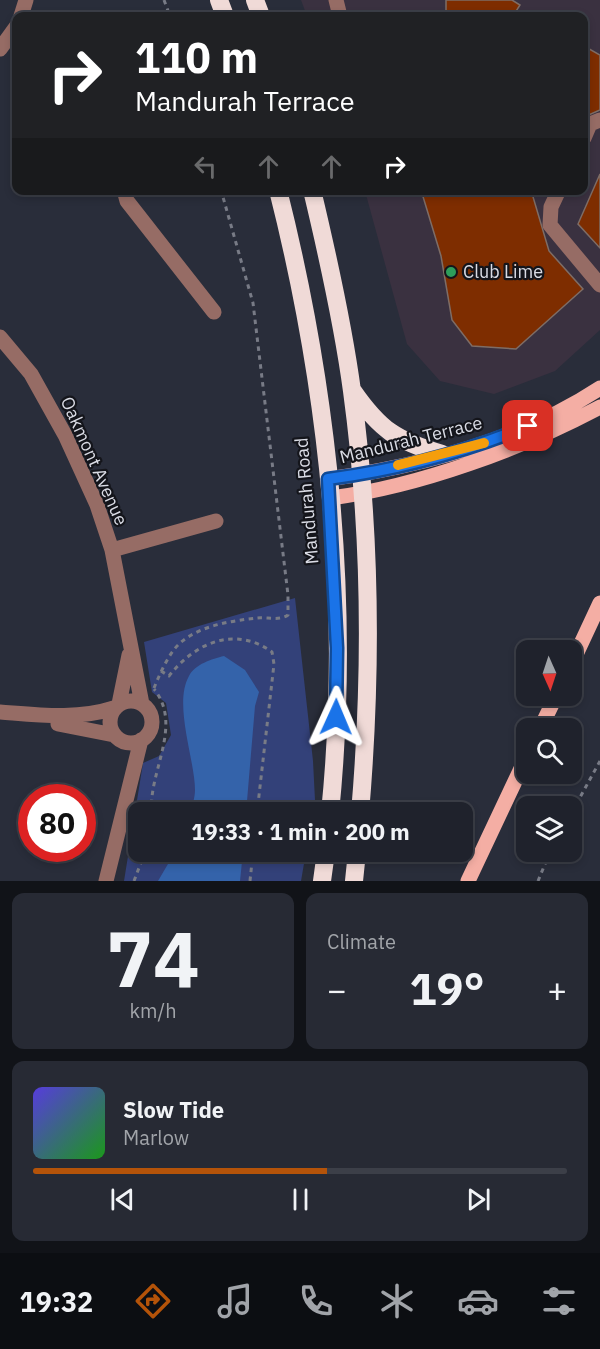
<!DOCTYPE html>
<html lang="en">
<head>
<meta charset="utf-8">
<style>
	:root { --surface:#1f222c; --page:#272a34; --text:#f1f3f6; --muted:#a1a4a9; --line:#3c3f48; --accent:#b45309 }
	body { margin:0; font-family:"IBM Plex Sans",sans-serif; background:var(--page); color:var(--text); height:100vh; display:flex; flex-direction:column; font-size:22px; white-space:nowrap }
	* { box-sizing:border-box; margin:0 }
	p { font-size:20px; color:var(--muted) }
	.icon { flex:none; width:33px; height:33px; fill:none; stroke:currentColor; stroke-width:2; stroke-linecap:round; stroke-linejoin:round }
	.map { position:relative; height:881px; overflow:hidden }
	.sheet { display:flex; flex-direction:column; gap:12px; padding:12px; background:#111318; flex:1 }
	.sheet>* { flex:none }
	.guide { position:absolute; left:12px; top:12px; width:576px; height:183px; border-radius:12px; box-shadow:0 3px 9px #0003,0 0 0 2px var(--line); background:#202124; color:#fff; overflow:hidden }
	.needle { width:39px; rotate:177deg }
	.controls { position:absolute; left:516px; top:640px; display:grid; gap:12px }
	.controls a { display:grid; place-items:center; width:66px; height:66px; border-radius:12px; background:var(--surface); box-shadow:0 3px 9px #0003,0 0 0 2px var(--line); font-size:30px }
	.speed { position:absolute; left:18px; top:784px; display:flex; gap:12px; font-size:30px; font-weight:700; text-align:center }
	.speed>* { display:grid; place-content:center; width:78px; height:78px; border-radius:50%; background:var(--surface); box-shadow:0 3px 9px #0003,0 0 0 2px var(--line); line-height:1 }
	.speed .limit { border:9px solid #d22; background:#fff; color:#111 }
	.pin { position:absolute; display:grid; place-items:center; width:51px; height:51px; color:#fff; margin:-26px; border-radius:12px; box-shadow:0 3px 9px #0006 }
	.me { position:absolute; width:66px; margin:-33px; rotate:1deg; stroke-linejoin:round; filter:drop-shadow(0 0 4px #0008) }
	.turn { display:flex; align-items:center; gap:21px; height:126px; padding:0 24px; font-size:27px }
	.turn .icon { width:78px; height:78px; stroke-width:2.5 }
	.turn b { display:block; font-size:42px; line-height:51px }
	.lanes { display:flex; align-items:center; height:57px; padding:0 24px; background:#0003; justify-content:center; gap:30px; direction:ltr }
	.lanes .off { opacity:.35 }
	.big { font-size:45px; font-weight:800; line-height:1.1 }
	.sheet .widget { flex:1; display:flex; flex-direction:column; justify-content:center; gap:9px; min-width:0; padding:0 21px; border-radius:12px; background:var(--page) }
	.sheet .dial { align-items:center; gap:0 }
	.dial b { font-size:78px; line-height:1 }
	.song { display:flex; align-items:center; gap:18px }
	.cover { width:72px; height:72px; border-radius:9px; background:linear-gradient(135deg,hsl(250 70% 55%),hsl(120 70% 35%)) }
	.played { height:6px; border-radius:3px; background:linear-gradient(90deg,var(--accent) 55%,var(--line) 55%) }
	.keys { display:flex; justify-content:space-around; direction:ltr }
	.heat { display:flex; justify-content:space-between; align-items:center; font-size:33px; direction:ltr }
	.sheet .tiles { flex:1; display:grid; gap:12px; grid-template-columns:1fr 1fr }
	.widget:last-child { grid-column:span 2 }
	.trip { position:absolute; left:128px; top:802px; width:345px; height:60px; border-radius:12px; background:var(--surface); box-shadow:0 3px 9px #0003,0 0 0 2px var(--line); font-weight:800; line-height:60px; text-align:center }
	.tab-bar { display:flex; height:96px; justify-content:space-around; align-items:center; background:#0c0e12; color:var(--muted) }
	.tab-bar .icon { width:42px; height:42px }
	.tab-bar .selected { color:var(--accent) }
	.tab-bar b { font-size:27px; color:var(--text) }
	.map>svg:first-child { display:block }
	.commercial { fill:#3a3140 }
	.green { fill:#334179 }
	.water { fill:#3463aa }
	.building { fill:#7e2d00; stroke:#7e6d66; stroke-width:1.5 }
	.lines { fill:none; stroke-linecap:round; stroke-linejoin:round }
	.path { stroke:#787b86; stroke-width:3; stroke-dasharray:4.5 4.5; stroke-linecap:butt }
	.minor { stroke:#966c65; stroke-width:15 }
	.major { stroke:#f4aea4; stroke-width:15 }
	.highway { stroke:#f0dad7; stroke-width:18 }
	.route-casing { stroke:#114b97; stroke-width:15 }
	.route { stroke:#1a73e8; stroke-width:10 }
	.slow { stroke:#f59e0b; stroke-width:10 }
	.leisure-dot { fill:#2e9e5b; stroke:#14151b; stroke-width:2 }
	.labels { text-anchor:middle; stroke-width:4.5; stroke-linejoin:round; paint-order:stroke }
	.poi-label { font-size:18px; fill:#dadce5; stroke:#14151b; text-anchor:start }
	.street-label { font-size:18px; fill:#dadce5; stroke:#14151b }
</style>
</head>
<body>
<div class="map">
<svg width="600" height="881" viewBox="0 0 600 881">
	<rect width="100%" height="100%" fill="#292d3a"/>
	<path class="commercial" d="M 301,0 L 600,0 L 600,330 L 555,371 L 494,394 L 440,381 L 407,344 L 365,191 L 584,190 L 584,16 L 307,16 Z"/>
	<path class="green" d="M 295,598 L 313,761 L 315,800 L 313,813 L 138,813 L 138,852 L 306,852 L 301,881 L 124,881 L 143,763 L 159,756 L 171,735 L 166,703 L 152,692 L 144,642 Z"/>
	<path class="water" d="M 224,656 L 245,670 L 259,692 L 255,706 L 246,813 L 190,813 C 192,806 195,798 195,790 C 195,760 173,704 189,676 C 195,664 212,659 224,656 Z
		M 175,852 L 243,852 L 240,881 L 158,881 Z"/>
	<path class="building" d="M 446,0 L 512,0 L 520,5 L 513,16 L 446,16 Z
		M 584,46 L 600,55 L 600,110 L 584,117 Z
		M 600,174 L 600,248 L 578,224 Z
		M 421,190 L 531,190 L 549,251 L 583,289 L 516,349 L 472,346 L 452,320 L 441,256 Z"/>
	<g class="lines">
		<path class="path" d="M 164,0 L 170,16
			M 161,671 L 169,676 C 195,643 234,625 272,652 L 274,664 L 257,813
			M 154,688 C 159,676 165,662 173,651 C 190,627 229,621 257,618 C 267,617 280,621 288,615 L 288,595 L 253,303 L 221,190
			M 572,812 L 600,761
			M 152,813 C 147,774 184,726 154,689
			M 134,881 L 145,852
			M 250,881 L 253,852
			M 538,881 L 550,852"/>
		<path class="minor" d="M 336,0 L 340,16
			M 21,16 L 26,0
			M 0,49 L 16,27
			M 584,138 L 590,124 L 600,120
			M 124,190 L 127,201 L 214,312
			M 559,190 L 551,207 L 550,225 L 600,285
			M 0,337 L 31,374 L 65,435 L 97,505 L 112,550 L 142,704
			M 112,550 L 216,521
			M110 722a21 21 0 1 1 42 0a21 21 0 1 1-42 0Z
			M 119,704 L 129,655
			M 0,712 C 39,715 77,720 114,708
			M 58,724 L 114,735
			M 106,881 L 141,740"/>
		<path class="major" d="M 328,479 C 421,466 521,440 600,388
			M 331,498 C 420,486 521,449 600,407
			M 572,663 L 600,603
			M 540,729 L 556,696
			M 468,881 L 526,758"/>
		<path class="highway" d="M 219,0 L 225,16
			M 255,0 L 261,16
			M 278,190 C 329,392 351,605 330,813
			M 312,190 C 328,257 343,324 352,391 C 371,531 372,673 360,813
			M 353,391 C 380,430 397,441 442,454
			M 322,881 L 326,852
			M 354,881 L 357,852"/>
	</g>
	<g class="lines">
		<defs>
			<path id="route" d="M 336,717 L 337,648 L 328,479 C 396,470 465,452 528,426"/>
		</defs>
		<use href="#route" class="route-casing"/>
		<use href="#route" class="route"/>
		<path class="slow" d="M 398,465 L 484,443"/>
	</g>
	<circle class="leisure-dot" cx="451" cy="272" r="6"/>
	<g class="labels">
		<g class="poi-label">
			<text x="463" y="278">Club Lime</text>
		</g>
		<g class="street-label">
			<text transform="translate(411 440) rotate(-14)" y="6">Mandurah Terrace</text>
			<text transform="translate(94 461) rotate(66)" y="6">Oakmont Avenue</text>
			<text transform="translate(307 501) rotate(-95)" y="6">Mandurah Road</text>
		</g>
	</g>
</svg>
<div class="controls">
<a><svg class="needle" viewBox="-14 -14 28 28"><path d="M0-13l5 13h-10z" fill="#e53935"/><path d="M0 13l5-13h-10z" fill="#a1a4a9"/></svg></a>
<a><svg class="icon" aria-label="search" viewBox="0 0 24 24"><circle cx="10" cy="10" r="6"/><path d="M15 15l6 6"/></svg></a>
<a><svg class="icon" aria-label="layers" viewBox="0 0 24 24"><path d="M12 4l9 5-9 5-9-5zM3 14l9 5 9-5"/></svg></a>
</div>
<div class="speed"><div class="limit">80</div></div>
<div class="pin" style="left:528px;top:426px;background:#d93025"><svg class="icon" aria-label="arrive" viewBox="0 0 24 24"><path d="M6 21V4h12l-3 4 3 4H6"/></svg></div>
<svg class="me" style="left:336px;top:717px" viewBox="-20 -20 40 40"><path d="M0-17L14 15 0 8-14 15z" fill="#1a73e8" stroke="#fff" stroke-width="4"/></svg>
<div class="trip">19:33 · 1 min · 200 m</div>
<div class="guide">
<div class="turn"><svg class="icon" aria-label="right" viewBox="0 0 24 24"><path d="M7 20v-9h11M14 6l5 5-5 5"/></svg><div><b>110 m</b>Mandurah Terrace</div></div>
<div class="lanes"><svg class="icon off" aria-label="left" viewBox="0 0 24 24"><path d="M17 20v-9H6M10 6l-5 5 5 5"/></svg><svg class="icon off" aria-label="ahead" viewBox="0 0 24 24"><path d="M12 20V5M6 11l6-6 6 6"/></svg><svg class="icon off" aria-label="ahead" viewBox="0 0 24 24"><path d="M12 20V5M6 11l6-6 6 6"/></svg><svg class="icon" aria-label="right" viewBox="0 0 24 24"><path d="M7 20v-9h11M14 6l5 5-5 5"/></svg></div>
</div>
</div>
<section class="sheet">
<div class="tiles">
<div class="widget dial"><b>74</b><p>km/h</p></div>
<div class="widget"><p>Climate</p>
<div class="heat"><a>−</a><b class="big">19°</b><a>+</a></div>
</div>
<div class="widget">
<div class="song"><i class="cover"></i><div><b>Slow Tide</b><p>Marlow</p></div></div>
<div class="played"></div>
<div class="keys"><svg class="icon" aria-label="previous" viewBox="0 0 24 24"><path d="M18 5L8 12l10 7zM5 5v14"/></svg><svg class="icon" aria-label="pause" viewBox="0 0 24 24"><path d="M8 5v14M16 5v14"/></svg><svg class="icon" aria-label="next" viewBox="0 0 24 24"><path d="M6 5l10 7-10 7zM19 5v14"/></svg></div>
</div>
</div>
</section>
<nav class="tab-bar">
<b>19:32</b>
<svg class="icon selected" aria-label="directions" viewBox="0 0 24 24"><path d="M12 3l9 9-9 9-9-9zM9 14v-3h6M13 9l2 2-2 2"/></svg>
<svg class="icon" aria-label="music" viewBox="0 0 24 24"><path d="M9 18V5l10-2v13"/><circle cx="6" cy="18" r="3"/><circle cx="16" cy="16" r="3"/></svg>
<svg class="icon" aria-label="phone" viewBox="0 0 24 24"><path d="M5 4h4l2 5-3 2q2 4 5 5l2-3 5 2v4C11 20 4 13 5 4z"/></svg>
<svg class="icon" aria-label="climate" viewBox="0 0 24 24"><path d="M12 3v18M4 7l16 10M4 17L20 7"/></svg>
<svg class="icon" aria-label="car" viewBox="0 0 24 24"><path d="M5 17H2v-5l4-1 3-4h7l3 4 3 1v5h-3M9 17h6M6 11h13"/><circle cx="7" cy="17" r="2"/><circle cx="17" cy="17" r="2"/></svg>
<svg class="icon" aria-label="filters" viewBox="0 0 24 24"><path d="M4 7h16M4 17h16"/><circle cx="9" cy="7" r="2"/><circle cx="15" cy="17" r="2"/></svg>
</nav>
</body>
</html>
